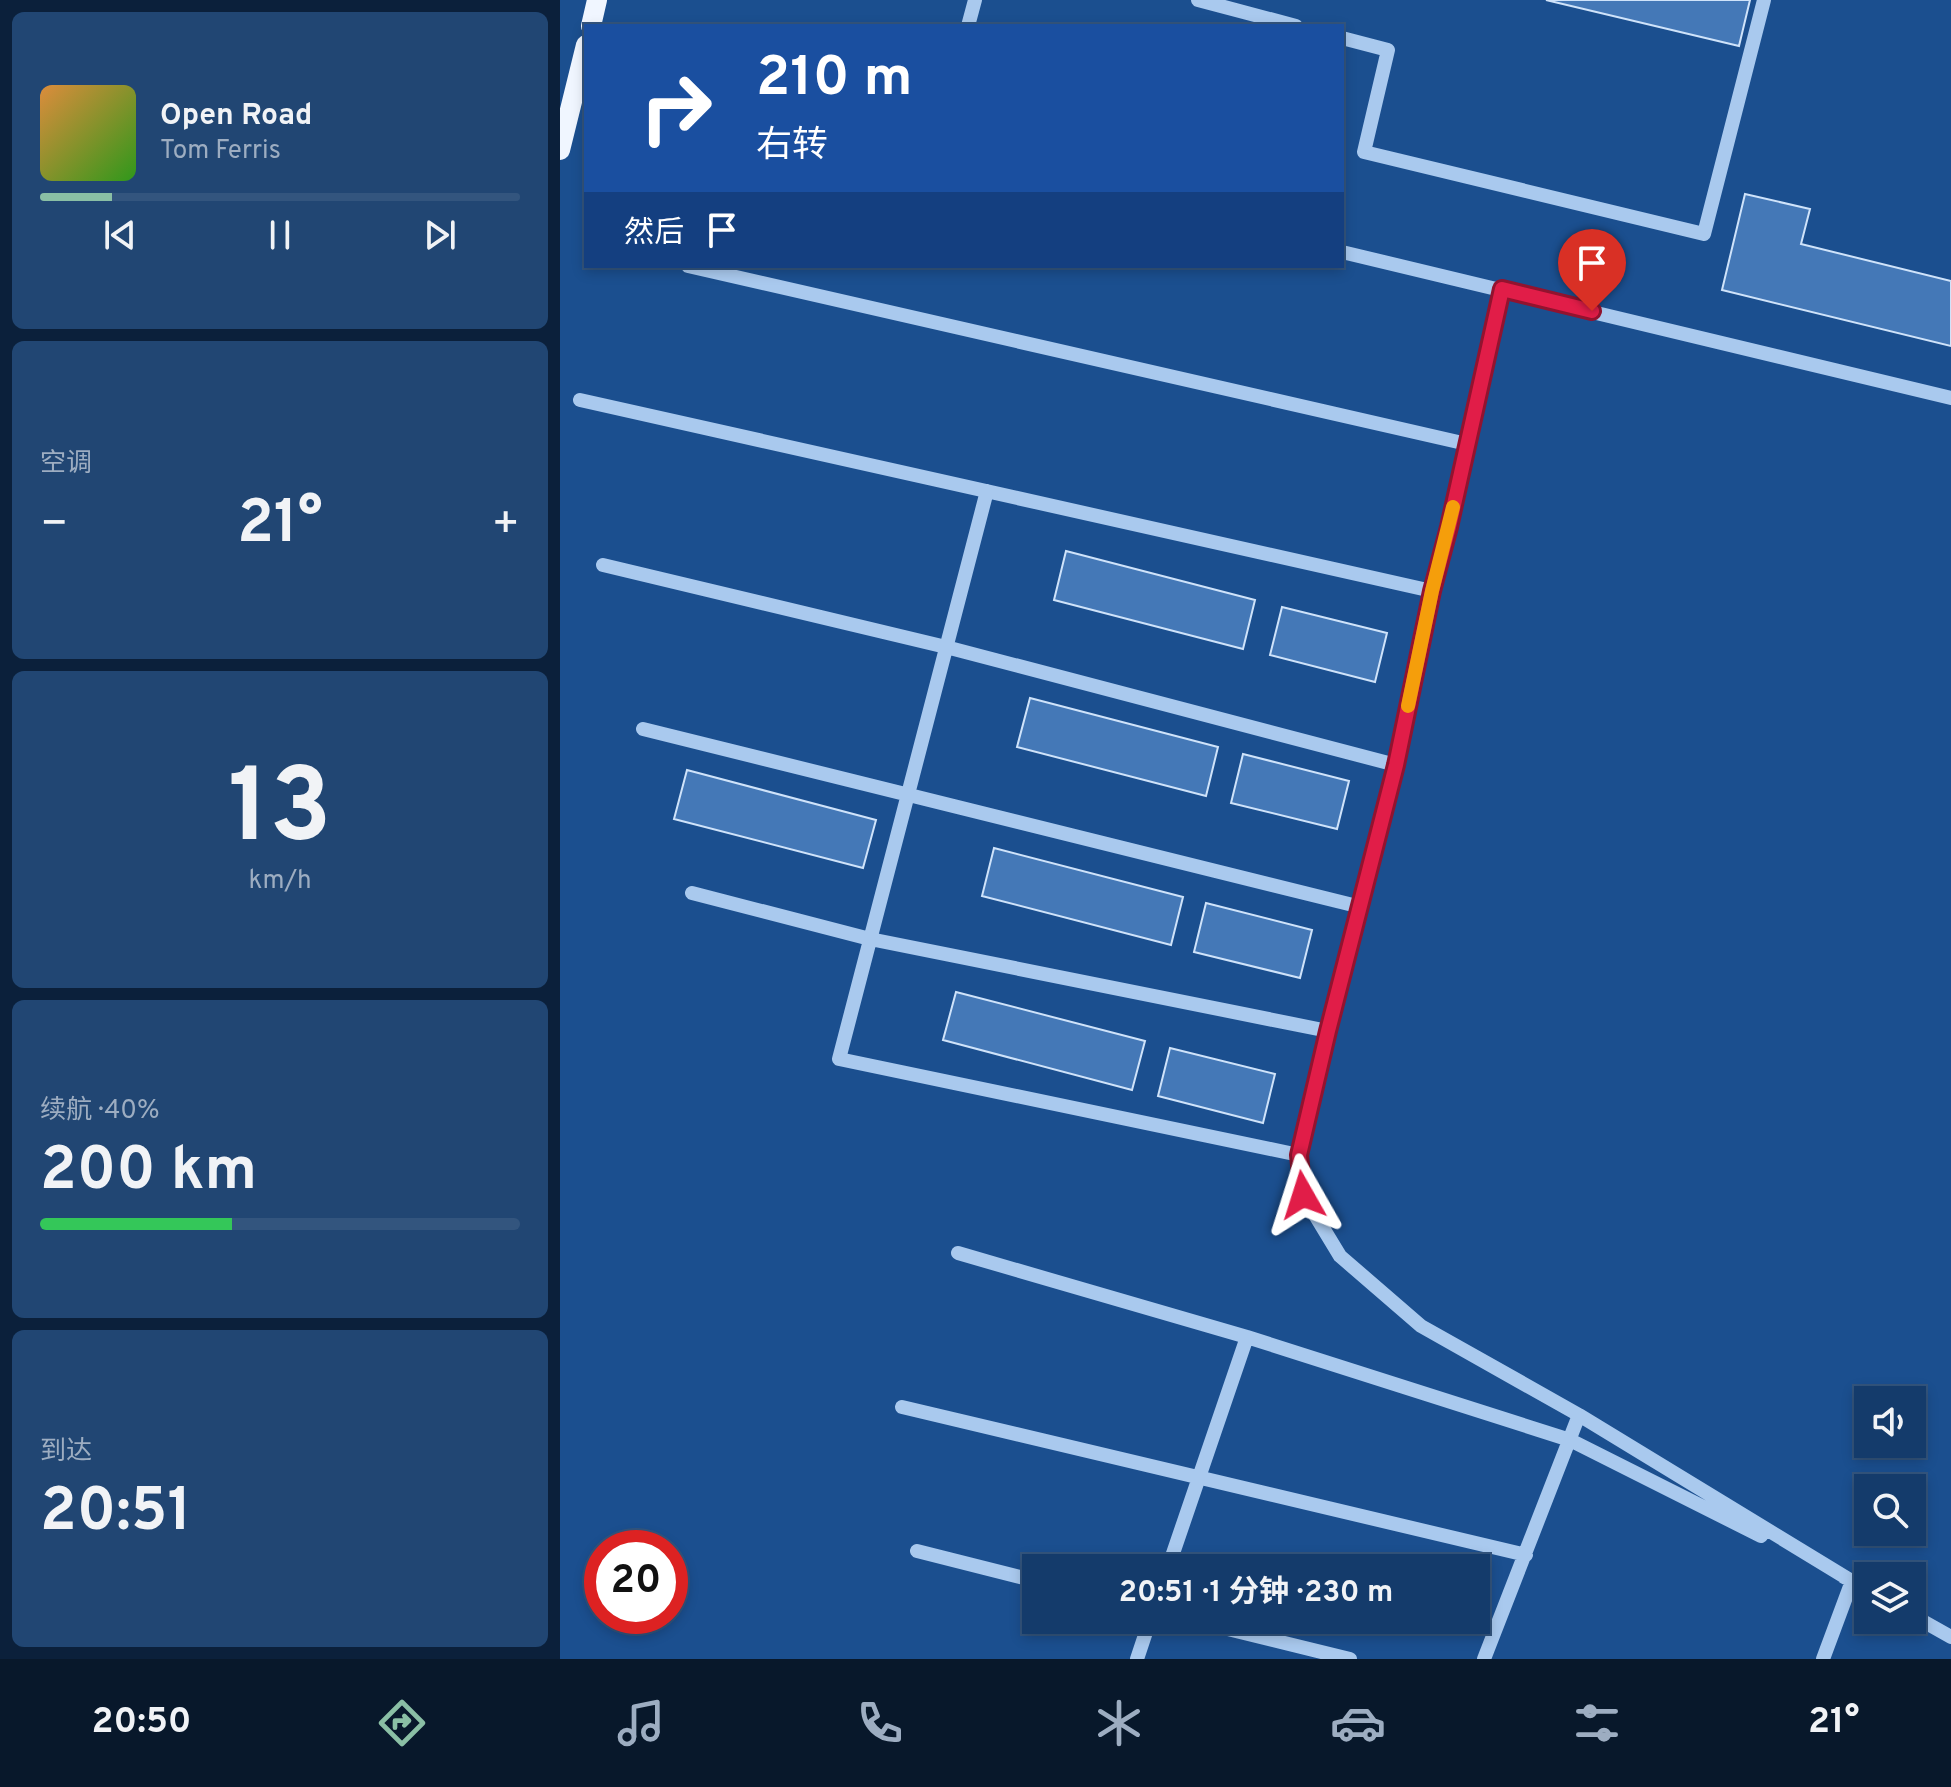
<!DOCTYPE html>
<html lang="zh">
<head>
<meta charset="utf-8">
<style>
	:root { --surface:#143b6b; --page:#214673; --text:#f1f3f6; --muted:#9dadc1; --line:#33557e; --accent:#8abfa5 }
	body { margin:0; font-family:Overpass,"Noto Sans SC",sans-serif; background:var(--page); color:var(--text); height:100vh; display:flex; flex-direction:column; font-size:30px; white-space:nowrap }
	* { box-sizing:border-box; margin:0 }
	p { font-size:26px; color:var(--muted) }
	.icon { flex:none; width:44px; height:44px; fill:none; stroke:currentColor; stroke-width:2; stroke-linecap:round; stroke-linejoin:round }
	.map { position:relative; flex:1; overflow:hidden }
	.details { display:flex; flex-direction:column; gap:12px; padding:12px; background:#0b203b; width:560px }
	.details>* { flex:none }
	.hud { position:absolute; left:24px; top:24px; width:760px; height:244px; border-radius:0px; box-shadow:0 4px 12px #0003,0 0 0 2px var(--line); background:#1a4fa0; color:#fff; overflow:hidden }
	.tools { position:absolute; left:1294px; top:1386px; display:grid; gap:16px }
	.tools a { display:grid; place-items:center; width:72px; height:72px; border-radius:0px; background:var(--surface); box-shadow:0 4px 12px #0003,0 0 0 2px var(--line); font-size:40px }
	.speed { position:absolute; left:24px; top:1530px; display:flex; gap:16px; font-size:40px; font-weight:700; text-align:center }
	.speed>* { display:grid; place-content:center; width:104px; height:104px; border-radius:50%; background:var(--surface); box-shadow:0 4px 12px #0003,0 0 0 2px var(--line); line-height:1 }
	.speed .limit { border:12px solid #d22; background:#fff; color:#111 }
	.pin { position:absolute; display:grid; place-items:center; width:68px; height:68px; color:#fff; margin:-82px -34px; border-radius:50% 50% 50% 0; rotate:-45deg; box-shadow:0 0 8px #0007 }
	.pin .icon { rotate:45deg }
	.me { position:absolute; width:88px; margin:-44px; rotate:354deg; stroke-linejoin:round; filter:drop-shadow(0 0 6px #0008) }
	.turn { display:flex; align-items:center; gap:28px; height:168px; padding:0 40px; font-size:36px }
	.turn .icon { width:104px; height:104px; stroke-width:2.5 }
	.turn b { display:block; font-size:56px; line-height:68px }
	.then { display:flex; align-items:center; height:76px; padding:0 40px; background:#0003; gap:16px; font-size:30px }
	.big { font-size:60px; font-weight:700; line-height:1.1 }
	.details .widget { flex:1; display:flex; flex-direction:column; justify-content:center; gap:12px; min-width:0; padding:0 28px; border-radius:12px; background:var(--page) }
	.details .dial { align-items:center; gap:0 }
	.dial b { font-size:104px; line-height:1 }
	.song { display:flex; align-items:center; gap:24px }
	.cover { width:96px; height:96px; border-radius:12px; background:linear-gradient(135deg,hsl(30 70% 55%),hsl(110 70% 35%)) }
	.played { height:8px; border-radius:4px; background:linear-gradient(90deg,var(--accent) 15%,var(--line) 15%) }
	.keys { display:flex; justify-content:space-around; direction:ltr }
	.heat { display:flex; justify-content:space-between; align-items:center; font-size:44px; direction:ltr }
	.charge { height:12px; border-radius:6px; background:linear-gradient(90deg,#34c759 40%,var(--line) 0) }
	.trip { position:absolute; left:462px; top:1554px; width:468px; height:80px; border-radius:0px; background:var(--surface); box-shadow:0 4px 12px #0003,0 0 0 2px var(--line); font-weight:700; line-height:80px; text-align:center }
	.dock { display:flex; height:128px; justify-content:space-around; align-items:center; background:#08182b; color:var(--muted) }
	.dock .icon { width:56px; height:56px }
	.dock .selected { color:var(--accent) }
	.dock b { font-size:36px; color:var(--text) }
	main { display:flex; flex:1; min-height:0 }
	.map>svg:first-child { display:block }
	.building { fill:#4478b7; stroke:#cfe3fa; stroke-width:2 }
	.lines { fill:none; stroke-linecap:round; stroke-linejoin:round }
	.minor { stroke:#a9c9ee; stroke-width:14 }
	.major { stroke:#f0f6ff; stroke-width:20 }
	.route-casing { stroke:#92132f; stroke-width:20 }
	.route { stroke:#e11d48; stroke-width:14 }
	.slow { stroke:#f59e0b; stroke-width:14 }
</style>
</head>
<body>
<main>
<section class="details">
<div class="widget">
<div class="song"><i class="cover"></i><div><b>Open Road</b><p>Tom Ferris</p></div></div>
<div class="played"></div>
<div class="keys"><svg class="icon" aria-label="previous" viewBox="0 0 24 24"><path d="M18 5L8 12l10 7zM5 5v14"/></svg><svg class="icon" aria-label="pause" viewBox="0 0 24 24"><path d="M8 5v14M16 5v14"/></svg><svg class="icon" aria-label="next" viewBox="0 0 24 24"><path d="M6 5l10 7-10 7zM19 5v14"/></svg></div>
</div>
<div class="widget"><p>空调</p>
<div class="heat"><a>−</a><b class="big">21°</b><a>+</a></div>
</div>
<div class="widget dial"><b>13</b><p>km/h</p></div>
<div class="widget"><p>续航 · 40%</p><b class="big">200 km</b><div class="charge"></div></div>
<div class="widget"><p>到达</p><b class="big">20:51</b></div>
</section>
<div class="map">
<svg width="1391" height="1659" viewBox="0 0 1391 1659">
	<rect width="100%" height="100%" fill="#1b4f8f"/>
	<path class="building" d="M 986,0 L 1190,0 L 1179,46 Z
		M 1185,194 L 1250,209 L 1241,244 L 1391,281 L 1391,346 L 1162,290 Z
		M 506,551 L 695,600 L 683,649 L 494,600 Z
		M 722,607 L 827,633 L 815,682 L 710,655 Z
		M 470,698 L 658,747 L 646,796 L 457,747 Z
		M 683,754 L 789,781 L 777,829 L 671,803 Z
		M 127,770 L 316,820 L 303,868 L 114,819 Z
		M 434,848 L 623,897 L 611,945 L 422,896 Z
		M 646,903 L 752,930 L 740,978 L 634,952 Z
		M 396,992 L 585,1041 L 572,1090 L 383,1040 Z
		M 610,1048 L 715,1074 L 703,1123 L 598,1096 Z"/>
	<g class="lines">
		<path class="minor" d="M 638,0 L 736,26
			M 408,26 L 415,0
			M 782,38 L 828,50 L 804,152 L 1144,234 L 1204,0
			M 782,252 L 1391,398
			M 128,266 L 907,444
			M 942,289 L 889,527 L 872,591 L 836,765 L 768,1031 L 739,1155 L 743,1195 L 780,1256 L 861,1326 L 1019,1415 L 1308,1591
			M 20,400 L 872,591
			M 427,491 L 279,1059 L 739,1155
			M 43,565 L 386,647 L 836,765
			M 83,729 L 801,907
			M 132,893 L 310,939 L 768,1031
			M 398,1253 L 687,1337 L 1010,1440 L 1201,1536
			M 342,1407 L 966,1555
			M 357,1551 L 476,1581
			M 608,1568 L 687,1337
			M 1352,1615 L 1391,1637
			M 631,1620 L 790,1659
			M 577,1659 L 590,1620
			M 924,1659 L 1019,1415
			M 1263,1659 L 1292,1581 L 1284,1577"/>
		<path class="major" d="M 31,26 L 37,0
			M 0,150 L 26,45"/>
	</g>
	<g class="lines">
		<defs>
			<path id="route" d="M 743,1195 L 739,1155 L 768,1031 L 836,765 L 872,591 L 889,527 L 942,289 L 1032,311"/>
		</defs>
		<use href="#route" class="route-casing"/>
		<use href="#route" class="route"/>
		<path class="slow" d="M 848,706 L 872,591 L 893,507"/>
	</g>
</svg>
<div class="tools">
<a><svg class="icon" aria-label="sound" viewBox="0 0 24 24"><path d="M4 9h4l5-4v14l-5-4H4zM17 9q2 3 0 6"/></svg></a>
<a><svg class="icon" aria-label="search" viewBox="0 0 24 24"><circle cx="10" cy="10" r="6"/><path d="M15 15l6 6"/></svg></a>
<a><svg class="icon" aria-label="layers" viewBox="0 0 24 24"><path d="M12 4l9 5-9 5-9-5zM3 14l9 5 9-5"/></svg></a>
</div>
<div class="speed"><div class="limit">20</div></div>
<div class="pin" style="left:1032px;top:311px;background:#d93025"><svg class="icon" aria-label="arrive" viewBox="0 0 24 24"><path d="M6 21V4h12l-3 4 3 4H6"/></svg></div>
<svg class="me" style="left:743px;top:1195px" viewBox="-20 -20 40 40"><path d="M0-17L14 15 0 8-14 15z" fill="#e11d48" stroke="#fff" stroke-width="4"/></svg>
<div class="trip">20:51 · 1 分钟 · 230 m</div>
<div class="hud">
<div class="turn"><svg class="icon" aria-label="right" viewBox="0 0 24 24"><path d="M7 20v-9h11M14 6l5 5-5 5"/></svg><div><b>210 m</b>右转</div></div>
<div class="then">然后<svg class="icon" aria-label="arrive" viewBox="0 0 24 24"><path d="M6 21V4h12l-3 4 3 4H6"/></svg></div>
</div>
</div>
</main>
<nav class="dock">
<b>20:50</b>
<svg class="icon selected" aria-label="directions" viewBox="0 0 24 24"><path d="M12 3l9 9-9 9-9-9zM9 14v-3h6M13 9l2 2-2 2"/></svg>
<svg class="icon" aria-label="music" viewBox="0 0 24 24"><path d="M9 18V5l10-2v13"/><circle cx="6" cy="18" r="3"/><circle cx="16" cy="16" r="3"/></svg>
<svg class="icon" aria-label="phone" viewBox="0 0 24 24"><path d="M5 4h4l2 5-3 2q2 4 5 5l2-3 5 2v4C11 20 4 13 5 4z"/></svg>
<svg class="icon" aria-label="climate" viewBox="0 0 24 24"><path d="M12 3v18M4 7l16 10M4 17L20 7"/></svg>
<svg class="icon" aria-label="car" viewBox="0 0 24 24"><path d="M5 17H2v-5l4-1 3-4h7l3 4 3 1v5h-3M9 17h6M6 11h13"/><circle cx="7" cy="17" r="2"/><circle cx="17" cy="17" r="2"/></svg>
<svg class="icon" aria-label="filters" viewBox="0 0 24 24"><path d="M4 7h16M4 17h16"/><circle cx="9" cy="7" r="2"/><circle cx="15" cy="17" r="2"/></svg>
<b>21°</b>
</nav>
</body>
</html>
